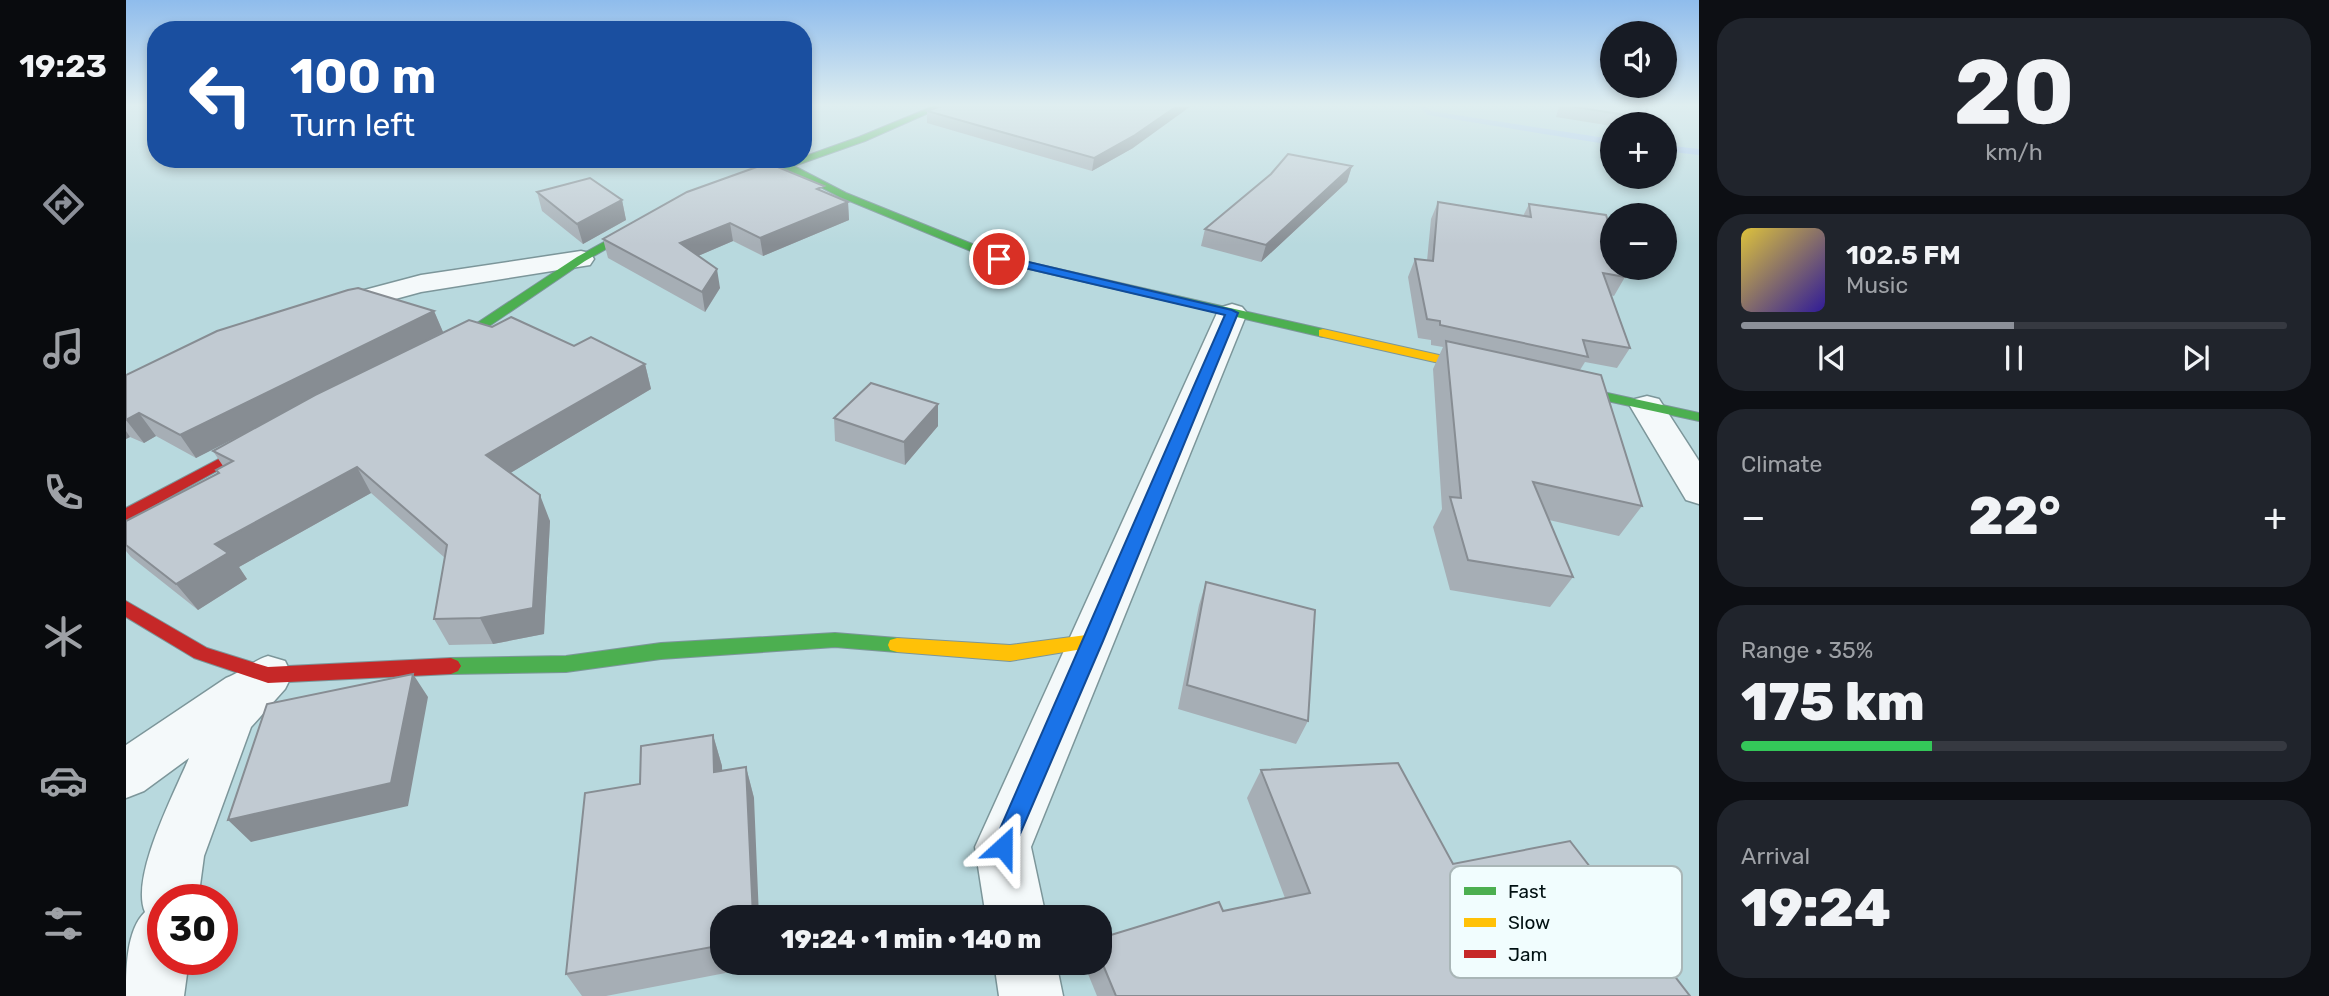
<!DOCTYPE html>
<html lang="en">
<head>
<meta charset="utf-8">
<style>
	:root { --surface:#171b24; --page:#20242c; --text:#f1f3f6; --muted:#9ea1a6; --line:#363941; --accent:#8c9099 }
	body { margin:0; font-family:Rubik,sans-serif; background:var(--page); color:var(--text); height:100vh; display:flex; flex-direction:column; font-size:26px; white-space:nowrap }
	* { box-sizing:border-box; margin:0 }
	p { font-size:23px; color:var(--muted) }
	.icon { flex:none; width:38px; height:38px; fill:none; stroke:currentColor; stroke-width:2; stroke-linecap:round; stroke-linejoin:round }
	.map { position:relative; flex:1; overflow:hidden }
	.side { display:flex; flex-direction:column; gap:18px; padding:18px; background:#0d0f14; width:630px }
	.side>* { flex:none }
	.top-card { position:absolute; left:21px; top:21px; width:665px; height:147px; border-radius:28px; box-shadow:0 4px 10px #0003; background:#1a4fa0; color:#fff; overflow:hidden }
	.fabs { position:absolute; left:1474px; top:21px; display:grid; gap:14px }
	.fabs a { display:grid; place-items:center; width:77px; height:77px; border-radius:50%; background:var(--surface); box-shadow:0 4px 10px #0003; font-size:35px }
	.speed { position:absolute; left:21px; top:884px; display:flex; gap:14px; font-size:35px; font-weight:700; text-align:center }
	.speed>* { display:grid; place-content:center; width:91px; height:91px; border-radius:50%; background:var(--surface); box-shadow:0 4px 10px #0003; line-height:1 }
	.speed .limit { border:10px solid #d22; background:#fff; color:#111 }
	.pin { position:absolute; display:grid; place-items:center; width:60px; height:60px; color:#fff; margin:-30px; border:4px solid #fff; border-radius:50%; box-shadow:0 2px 7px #0007 }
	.me { position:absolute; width:77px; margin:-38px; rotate:24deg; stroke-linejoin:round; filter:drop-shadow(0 0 5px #0008) }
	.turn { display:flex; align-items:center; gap:24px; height:147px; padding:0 28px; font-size:32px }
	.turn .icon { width:91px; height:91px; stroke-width:2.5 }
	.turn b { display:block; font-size:49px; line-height:60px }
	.big { font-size:52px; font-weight:800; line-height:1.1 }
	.side .tile { flex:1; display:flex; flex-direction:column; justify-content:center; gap:10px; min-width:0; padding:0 24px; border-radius:28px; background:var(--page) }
	.side .dial { align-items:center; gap:0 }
	.dial b { font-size:91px; line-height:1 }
	.song { display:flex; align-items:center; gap:21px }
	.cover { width:84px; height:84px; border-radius:10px; background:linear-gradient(135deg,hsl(50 70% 55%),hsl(250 70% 35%)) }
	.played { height:7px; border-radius:4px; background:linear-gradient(90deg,var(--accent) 50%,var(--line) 50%) }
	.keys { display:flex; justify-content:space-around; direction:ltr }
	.heat { display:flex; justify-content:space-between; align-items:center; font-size:38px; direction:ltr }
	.charge { height:10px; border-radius:5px; background:linear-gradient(90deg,#34c759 35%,var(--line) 0) }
	.trip { position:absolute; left:584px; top:905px; width:402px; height:70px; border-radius:28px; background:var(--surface); box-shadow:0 4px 10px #0003; font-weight:800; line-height:70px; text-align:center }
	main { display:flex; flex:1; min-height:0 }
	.tab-bar { display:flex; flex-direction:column; width:126px; justify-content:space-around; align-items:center; background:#090b0e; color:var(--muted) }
	.tab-bar .icon { width:49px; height:49px }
	.tab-bar .on { color:var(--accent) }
	.tab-bar b { font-size:32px; color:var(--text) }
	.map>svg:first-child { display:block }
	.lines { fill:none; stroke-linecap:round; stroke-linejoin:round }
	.stream { fill:#a9c7f1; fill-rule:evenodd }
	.street-casing { stroke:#7c969a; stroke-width:3 }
	.fast-casing { stroke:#7c969a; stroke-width:2 }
	.slow-casing { stroke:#7c969a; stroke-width:2 }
	.jam-casing { stroke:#7c969a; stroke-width:2 }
	.street { fill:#f4f9fa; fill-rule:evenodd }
	.fast { fill:#4caf50; fill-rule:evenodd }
	.slow { fill:#ffc107; fill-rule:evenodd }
	.jam { fill:#c62828; fill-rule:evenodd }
	.wall { fill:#a6aeb5 }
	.shaded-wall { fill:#878d93 }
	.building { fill:#c1cad2; stroke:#878d93; stroke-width:2 }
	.route { fill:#1a73e8; stroke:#114b97; stroke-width:2 }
	.key { fill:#f1fdfe; stroke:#a9b6b7; stroke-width:2 }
	.key-label { font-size:19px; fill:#001012 }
</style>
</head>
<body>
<main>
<nav class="tab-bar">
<b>19:23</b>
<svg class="icon on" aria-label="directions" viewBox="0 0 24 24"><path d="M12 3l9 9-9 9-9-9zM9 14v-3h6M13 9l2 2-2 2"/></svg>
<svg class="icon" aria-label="music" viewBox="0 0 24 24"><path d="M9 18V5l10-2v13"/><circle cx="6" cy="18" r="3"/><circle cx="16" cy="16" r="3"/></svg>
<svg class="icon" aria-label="phone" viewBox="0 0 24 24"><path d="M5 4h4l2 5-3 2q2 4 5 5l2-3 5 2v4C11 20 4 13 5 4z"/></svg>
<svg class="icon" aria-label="climate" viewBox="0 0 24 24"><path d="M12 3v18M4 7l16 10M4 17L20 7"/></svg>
<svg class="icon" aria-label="car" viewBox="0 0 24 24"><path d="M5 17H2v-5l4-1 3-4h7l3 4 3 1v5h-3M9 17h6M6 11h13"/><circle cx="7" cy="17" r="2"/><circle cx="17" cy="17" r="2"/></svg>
<svg class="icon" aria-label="filters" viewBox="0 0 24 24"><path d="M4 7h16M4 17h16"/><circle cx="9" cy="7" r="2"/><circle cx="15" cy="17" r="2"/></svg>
</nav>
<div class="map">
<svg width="1573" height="996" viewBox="0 0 1573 996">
	<rect width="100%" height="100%" fill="#b8d9de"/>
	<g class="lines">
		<path class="stream" d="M 1291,106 L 1299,106 L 1305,111 L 1486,139 L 1486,145 L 1302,115 Z
			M 1538,145 L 1573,149 L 1573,155 L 1538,151 Z"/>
		<defs>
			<path id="street" d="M 455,251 L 464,253 L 468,259 L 464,265 L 295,292 L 203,317 L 193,314 L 188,308 L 193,302 L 295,275 Z
				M 1106,304 L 1116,307 L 1121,313 L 905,847 L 920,917 L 860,917 L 849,847 L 1091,313 L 1096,307 Z
				M 1521,396 L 1533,399 L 1573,461 L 1573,504 L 1560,500 L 1504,406 L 1509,399 Z
				M 142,656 L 159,661 L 166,675 L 159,689 L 125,727 L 78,856 L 72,900 L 37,900 L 37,959 L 63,959 L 58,996 L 0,996 C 0,971 0,930 19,912 C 4,877 48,794 63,758 L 18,791 L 0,798 L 0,745 L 100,678 C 116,672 126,661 142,656 Z
				M 868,962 L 930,962 L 937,996 L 873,996 Z"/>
			<path id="fast" d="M 808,106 L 818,106 L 739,141 L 668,166 L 720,193 L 876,256 L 1197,329 L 1203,333 L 1197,337 L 869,261 L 714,197 L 660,169 L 646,174 L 641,171 L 656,164 L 657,159 L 677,159 L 677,157 L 733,137 Z
				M 523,217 L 527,218 L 527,222 L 459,261 L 347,337 L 317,352 L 312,353 L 306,349 L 339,331 L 451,257 Z
				M 1431,382 L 1573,413 L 1573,421 L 1426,389 L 1424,386 Z
				M 709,633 L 771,638 L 778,640 L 780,645 L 778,650 L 771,652 L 709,647 L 535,659 L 440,672 L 325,674 L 318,671 L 315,666 L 318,661 L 325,658 L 440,656 L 535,643 Z"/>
			<path id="slow" d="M 1197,329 L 1362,366 L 1369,370 L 1362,374 L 1193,336 L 1193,330 Z
				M 968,634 L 975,636 L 977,641 L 975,646 L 884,661 L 771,652 L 764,650 L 762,645 L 764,640 L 771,638 L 884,645 Z"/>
			<path id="jam" d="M 140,434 L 147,438 L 145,441 L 0,521 L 0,508 Z
				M 0,601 L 81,648 L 142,667 L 325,658 L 332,661 L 335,666 L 332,671 L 325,674 L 142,683 L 68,658 L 0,617 Z"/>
		</defs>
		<use href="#street" class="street-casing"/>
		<use href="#fast" class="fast-casing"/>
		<use href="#slow" class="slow-casing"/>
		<use href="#jam" class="jam-casing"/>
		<use href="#street" class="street"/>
		<use href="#fast" class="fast"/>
		<use href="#slow" class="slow"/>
		<use href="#jam" class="jam"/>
	</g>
	<path class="wall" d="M 1433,106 L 1521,106 L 1520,118 L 1516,124 L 1486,124 L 1486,126 L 1430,117 Z
		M 801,111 L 1007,148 L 966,171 L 801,123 Z
		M 1226,166 L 1221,182 L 1135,262 L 1075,246 L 1079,229 Z
		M 411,192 L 496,200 L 500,220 L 457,244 L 416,211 Z
		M 698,192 L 722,202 L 723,220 L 637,256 L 607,241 L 572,256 L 594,288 L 579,312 L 482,258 L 477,239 Z
		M 1312,202 L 1397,216 L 1403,204 L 1499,277 L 1488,296 L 1484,295 L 1504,348 L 1491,368 L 1459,362 L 1454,370 L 1516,506 L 1493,536 L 1423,520 L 1447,577 L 1424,607 L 1324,590 L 1307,527 L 1316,509 L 1307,369 L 1317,347 L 1305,345 L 1305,340 L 1292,338 L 1282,277 L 1289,259 L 1301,261 L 1305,219 Z
		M 308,311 L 317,332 L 366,327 L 519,364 L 525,389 L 384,473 L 424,521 L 418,634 L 367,644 L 323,645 L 308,619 L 319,558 L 245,493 L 113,567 L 121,579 L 72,610 L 5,557 L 0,551 L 0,521 L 92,473 L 90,470 L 97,466 L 87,451 L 127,429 L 70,458 L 30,436 L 18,443 L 4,437 L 0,439 L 0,375 Z
		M 708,418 L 812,426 L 779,465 L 709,441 Z
		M 1080,582 L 1182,721 L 1170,744 L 1052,709 L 1073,605 Z
		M 587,735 L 596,766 L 596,771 L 620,767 L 628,798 L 597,917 L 597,962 L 636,962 L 636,966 L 480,996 L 456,996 L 440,974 L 514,784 Z
		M 1135,770 L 1327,864 L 1564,996 L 971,996 L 958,964 L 959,962 L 975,962 L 975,938 L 1159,898 L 1121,798 Z"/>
	<path class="shaded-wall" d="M 1051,106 L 1065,106 L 1007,148 L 966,171 L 968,158 Z
		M 1226,166 L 1221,182 L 1135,262 L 1140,245 Z
		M 496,200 L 500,220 L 457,244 L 451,224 Z
		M 722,202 L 723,220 L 637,256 L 634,238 Z
		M 604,223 L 607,241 L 558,262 L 554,243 Z
		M 591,269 L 594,288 L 579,312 L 576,292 Z
		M 308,311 L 317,332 L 70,458 L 54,435 Z
		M 519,364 L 525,389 L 371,481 L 360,455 Z
		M 812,404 L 812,426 L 779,465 L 778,442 Z
		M 13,413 L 30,436 L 18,443 L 0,420 Z
		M 0,431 L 4,437 L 0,439 Z
		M 231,467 L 245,493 L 113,567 L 121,579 L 72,610 L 50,584 L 89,544 Z
		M 414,495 L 424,521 L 418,634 L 367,644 L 354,618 Z
		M 287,674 L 302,697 L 282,806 L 125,842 L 102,820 Z
		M 587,735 L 596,766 L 597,803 L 588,772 Z
		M 620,767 L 628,798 L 633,917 L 627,917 Z"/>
	<path class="building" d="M 815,106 L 1051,106 L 1009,135 L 968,158 L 801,111 Z
		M 1442,106 L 1521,106 L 1520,118 Z
		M 1162,154 L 1226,166 L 1140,245 L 1079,229 L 1145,174 Z
		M 642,163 L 698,186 L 691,189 L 722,202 L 634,238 L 604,223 L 554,243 L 591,269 L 576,292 L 477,239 L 561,192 Z
		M 464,178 L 496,200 L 451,224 L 411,192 Z
		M 1312,202 L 1405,217 L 1403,204 L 1480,215 L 1486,234 L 1486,268 L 1497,268 L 1499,277 L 1477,273 L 1504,348 L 1457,340 L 1462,357 L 1314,325 L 1314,321 L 1301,319 L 1289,259 L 1307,261 Z
		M 232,288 L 308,311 L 54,435 L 13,413 L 0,420 L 0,375 L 91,331 L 222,290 Z
		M 385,317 L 448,346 L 465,337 L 519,364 L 360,455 L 414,495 L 407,608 L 354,618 L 308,619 L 321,545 L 231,467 L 89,544 L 102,553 L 50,584 L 0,545 L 0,521 L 93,473 L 90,470 L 107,461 L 87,451 L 189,395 L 343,320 L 366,327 Z
		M 1320,341 L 1475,375 L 1516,506 L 1407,482 L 1447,577 L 1342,560 L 1324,497 L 1335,498 Z
		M 745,383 L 812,404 L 778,442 L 708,418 Z
		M 1080,582 L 1189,610 L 1182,721 L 1061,685 Z
		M 287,674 L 265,783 L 102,820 L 141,704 Z
		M 587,735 L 588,772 L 620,767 L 627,917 L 597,917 L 597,945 L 440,974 L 459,793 L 514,784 L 515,746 Z
		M 1272,763 L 1327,864 L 1444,841 L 1564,996 L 990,996 L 975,960 L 975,938 L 1093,902 L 1097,911 L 1184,893 L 1135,770 Z"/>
	<linearGradient id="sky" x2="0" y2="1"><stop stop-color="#8fbcec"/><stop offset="0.43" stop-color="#dfeef0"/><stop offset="1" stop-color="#dfeef0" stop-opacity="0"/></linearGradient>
	<rect width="1573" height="245" fill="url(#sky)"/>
	<path class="route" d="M 873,255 L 1106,310 L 1112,313 L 977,641 L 885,855 L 877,858 L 869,855 L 866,847 L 1099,315 L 869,261 L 869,256 Z"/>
	<rect x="1324" y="866" width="232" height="112" rx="10" class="key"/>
	<rect x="1338" y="887" width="32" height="8" fill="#4caf50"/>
	<rect x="1338" y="918" width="32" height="9" fill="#ffc107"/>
	<rect x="1338" y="950" width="32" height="8" fill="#c62828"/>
	<g class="key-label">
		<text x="1382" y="898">Fast</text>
		<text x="1382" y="929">Slow</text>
		<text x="1382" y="961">Jam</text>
	</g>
</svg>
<div class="fabs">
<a><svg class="icon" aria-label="sound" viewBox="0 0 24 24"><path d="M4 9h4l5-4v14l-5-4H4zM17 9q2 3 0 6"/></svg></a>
<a>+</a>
<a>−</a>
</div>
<div class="speed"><div class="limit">30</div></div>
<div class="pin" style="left:873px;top:259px;background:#d93025"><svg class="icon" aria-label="arrive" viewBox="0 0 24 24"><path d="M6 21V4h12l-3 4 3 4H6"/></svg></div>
<svg class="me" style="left:877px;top:847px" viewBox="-20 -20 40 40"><path d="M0-17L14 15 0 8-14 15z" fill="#1a73e8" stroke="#fff" stroke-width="4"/></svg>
<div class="trip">19:24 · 1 min · 140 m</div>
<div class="top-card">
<div class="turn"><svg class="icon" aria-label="left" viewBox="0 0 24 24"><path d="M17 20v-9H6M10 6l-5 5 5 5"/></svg><div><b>100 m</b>Turn left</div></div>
</div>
</div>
<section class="side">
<div class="tile dial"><b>20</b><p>km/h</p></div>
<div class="tile">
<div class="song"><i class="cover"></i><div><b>102.5 FM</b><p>Music</p></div></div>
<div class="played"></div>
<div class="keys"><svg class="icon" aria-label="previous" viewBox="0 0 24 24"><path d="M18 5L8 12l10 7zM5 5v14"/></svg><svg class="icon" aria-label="pause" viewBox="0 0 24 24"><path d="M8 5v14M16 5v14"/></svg><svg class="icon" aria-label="next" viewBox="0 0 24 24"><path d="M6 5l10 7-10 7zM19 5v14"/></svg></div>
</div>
<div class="tile"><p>Climate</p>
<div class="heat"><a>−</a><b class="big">22°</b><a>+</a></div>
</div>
<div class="tile"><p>Range · 35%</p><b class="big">175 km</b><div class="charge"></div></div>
<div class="tile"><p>Arrival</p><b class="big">19:24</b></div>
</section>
</main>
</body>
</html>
